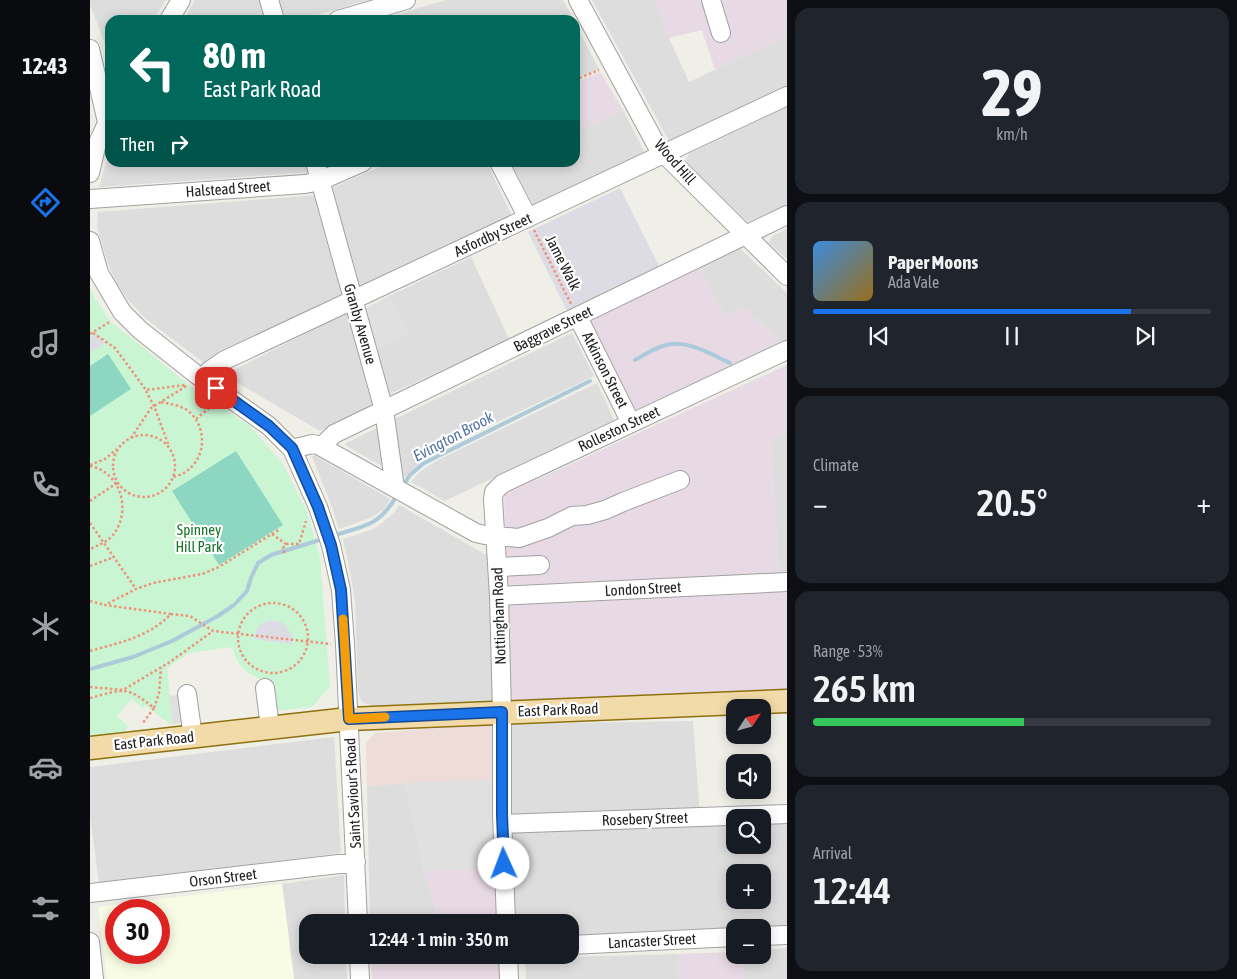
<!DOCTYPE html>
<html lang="en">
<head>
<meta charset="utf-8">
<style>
	:root { --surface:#171b24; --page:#20242c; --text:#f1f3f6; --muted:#9ea1a6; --line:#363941; --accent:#1a73e8 }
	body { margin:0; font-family:"Asap Condensed",sans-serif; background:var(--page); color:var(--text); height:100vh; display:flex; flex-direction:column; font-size:19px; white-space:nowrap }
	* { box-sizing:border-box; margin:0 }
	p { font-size:16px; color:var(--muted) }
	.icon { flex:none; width:28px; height:28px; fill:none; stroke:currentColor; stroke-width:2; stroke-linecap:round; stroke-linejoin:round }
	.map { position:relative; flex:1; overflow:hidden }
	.sheet { display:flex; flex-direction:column; gap:8px; padding:8px; background:#0d0f14; width:450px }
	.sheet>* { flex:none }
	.hud { position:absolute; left:15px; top:15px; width:475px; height:152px; border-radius:15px; box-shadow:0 2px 12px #0003; background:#00695c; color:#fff; overflow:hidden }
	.needle { width:32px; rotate:54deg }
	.fabs { position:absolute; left:636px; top:699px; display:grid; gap:10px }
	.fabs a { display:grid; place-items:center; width:45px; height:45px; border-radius:10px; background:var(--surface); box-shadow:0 2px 12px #0003; font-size:25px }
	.speed { position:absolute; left:15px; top:899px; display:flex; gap:10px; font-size:25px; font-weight:700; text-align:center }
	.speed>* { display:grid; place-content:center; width:65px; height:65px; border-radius:50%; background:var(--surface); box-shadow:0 2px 12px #0003; line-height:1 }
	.speed .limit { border:8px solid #d22; background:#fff; color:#111 }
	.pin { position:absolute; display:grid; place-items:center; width:42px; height:42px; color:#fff; margin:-21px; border-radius:10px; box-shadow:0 2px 8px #0006 }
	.me { position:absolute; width:55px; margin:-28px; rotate:358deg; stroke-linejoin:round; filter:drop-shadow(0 0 4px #0008) }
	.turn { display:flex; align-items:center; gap:18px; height:105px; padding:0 15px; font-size:22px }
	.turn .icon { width:65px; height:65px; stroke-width:2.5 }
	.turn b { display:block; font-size:35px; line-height:42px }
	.then { display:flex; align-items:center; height:48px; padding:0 15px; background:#0003; gap:10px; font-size:19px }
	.big { font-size:38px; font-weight:600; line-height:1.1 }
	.sheet .widget { flex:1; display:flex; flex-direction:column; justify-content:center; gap:8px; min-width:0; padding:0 18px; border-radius:15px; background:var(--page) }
	.sheet .dial { align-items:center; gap:0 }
	.dial b { font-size:65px; line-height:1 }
	.song { display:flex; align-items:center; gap:15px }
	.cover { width:60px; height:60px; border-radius:8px; background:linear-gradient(135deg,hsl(210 70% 55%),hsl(40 70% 35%)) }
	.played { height:5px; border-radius:2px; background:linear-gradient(90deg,var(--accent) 80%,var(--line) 80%) }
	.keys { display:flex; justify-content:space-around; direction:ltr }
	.heat { display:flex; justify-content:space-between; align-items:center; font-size:28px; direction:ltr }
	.charge { height:8px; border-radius:4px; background:linear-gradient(90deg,#34c759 53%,var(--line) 0) }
	.trip { position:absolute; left:209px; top:914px; width:280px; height:50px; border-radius:15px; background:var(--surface); box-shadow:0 2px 12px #0003; font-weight:600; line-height:50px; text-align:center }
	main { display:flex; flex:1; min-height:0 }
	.tabs { display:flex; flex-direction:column; width:90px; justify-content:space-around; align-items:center; background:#090b0e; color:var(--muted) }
	.tabs .icon { width:35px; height:35px }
	.tabs .current { color:var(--accent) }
	.tabs b { font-size:22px; color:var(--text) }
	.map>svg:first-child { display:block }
	.residential { fill:#dedddd; fill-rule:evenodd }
	.commercial { fill:#eedcd8 }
	.industrial { fill:#e8dae4 }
	.education { fill:#f9fce4; fill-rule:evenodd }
	.park { fill:#c9f5d2 }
	.pitch { fill:#8dd6c2 }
	.parking { fill:#e0e0e0 }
	.plaza { fill:#dddce5 }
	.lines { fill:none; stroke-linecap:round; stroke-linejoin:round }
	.stream { stroke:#accad9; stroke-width:4 }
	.minor-casing { stroke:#a1a1a1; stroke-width:20 }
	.major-casing { stroke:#8d710f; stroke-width:25 }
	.path { stroke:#ec947b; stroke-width:2.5; stroke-dasharray:2.5 2.5; stroke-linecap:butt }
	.minor { stroke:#fff; stroke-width:18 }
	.major { stroke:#f3dba9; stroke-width:22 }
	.route-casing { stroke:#114b97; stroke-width:12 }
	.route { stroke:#1a73e8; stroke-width:9 }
	.slow { stroke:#f59e0b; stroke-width:9 }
	.labels { text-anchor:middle; stroke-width:4.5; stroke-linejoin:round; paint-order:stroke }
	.street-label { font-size:15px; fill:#202020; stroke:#fff }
	.park-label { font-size:15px; fill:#177529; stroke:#fff }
	.water-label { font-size:16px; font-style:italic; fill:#5575a7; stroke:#fff }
</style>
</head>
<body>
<main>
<nav class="tabs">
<b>12:43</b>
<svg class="icon current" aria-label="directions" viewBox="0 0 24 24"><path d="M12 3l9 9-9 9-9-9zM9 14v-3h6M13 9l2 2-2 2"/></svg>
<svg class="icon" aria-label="music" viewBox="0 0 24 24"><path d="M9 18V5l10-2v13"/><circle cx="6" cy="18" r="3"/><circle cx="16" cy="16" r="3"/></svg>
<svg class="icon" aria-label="phone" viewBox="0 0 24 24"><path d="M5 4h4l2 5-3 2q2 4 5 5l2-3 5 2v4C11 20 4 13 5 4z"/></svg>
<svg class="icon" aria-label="climate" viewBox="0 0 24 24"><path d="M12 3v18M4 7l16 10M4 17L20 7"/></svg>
<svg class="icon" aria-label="car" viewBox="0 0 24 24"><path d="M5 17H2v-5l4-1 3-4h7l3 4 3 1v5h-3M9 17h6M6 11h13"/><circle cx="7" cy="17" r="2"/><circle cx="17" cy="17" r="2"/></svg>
<svg class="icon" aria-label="filters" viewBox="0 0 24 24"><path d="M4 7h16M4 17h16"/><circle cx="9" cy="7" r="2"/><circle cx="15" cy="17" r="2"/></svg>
</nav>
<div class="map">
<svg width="697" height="979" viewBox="0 0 697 979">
	<rect width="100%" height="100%" fill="#efeee7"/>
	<path class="residential" d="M 0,0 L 76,0 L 63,20 L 20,20 L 20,56 L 0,5 Z
		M 105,0 L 173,0 L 179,20 L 94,20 Z
		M 185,0 L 278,0 L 210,20 L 190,20 Z
		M 356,0 L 473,0 L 484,20 L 289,20 Z
		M 502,0 L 564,0 L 579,38 L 599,82 L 697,35 L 697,86 L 579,141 Z
		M 485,23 L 509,69 L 485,79 Z
		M 697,107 L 697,204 L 661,221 L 657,221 L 596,162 L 598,154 Z
		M 533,110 L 555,153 L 443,205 L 421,163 L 485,162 L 485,132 Z
		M 20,149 L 20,162 L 218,162 L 221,172 L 9,187 Z
		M 299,163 L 397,163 L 422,216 L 267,287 L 239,189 Z
		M 227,195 L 255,292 L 114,363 L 55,318 L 38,300 L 27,284 L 18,264 L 7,227 L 8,212 Z
		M 697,229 L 697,259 L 679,243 L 682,236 Z
		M 650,248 L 697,293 L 697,341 L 692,343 L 653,307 L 635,316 L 610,268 Z
		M 381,257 L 419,339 L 300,394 L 286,350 L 318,334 L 299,296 Z
		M 260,311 L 285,403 L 230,431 L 134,375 Z
		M 482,333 L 504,376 L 353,448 L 339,456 L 314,478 L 303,420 Z
		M 507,383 L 524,420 L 355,501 L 321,482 L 331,471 L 350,459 Z
		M 289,427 L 297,469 L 255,445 L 256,443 Z
		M 697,430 L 697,576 L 689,576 L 681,443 Z
		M 224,455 L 300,499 L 297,505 L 293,510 L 280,518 L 249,529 L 239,499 L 222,457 Z
		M 309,505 L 400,557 L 405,700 L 285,706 L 273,703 L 270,698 L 268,691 L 265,601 L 258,561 L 253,539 L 281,530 L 291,524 L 305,512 Z
		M 603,721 L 610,817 L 697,814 L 697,935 L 672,928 L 645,928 L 645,937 L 480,945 L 480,922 L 416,922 L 412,815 L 422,724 ZM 645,818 L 672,818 L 672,845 L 645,845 ZM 645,872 L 672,872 L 672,900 L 645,900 Z
		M 244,737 L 251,853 L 9,883 L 0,816 L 0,767 Z
		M 315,783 L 334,870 L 349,922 L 280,922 L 277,786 Z
		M 254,875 L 255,922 L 218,922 L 218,955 L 256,955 L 257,979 L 204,979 L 192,884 Z
		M 697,948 L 697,979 L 653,979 L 652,955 L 672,955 L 673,950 Z
		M 587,954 L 588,979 L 436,979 L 435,958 Z"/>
	<path class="commercial" d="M 402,724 L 404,779 L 277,786 L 276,743 L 285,733 Z"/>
	<path class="industrial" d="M 564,0 L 697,0 L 697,35 L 625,70 L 612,30 L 578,38 Z
		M 510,72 L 533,110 L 485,132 L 485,83 Z
		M 610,268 L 635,316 L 653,307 L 692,343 L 547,412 L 501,320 Z
		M 697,365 L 697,430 L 681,443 L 689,576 L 418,585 L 414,501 L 415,494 Z
		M 697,591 L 697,699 L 421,702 L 417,604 Z
		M 407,869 L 410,922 L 349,922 L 334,870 Z
		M 645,952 L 645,955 L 652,955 L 653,979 L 588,979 L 587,954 Z
		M 281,955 L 411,955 L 412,979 L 282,979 Z"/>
	<path class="education" d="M 192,884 L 204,979 L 17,979 L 8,907 ZM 26,910 L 69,910 L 69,952 L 26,952 Z"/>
	<path class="park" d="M 0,288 L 3,295 L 20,321 L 99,385 L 160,426 L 193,464 L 217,512 L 230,557 L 240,687 L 222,707 L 182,711 L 178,679 C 166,681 151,669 146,658 C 144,655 143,650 142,647 L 99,653 L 77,668 L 83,724 L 80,724 L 55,705 L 53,708 L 41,699 L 27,716 L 38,726 L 34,732 L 0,736 Z"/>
	<path class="pitch" d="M 18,354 L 41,389 L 0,416 L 0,366 Z
		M 146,451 L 193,525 L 129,565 L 82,491 Z"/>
	<path class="parking" d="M 299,296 L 318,334 L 286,350 L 273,310 Z
		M 97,694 L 101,722 L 83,724 L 79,696 Z
		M 404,779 L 407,869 L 334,870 L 315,783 Z"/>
	<path class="plaza" d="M 530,188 L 569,266 L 477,311 L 438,232 Z
		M 8,334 L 15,343 L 0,353 L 0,338 Z
		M 179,620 L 191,622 L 196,625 L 202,636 L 202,644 L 164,639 L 168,626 Z"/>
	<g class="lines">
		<path class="stream" d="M 545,360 C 554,355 563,349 573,346 C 596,338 620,354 640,363
			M 312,487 L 320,475 L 334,463 L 500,381
			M 242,536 C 274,526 290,526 307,495
			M 0,669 L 43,657 L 82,641 L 128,616 L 144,605 L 157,591 L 161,578 L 168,563 L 181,555 L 233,539"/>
		<defs>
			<path id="minor" d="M 179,0 L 185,20
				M 488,0 L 568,148 L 697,276
				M 621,0 L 631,33
				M 79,20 L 91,0
				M 248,20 L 316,0
				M 0,49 L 17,122
				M 225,162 L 294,410 L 305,488
				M 409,162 L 438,218
				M 0,173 L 6,147 L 20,117
				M 0,199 L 215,184 L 230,181 L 273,162
				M 0,241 L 9,273 L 32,312 L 50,330 L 107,375 L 179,426 L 202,449 L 228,507 L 241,545 L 251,590 L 255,644 L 268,922
				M 488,317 L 541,423
				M 113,379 L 119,371 L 135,360 L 697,96
				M 234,447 L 237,441 L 244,434 L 697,215
				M 202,449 L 222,444 L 228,445 L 386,533 L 395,535 L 429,538 L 458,528 L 482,516 L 497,515 L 515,510 L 533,502 L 590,480
				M 408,567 L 450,565
				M 409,596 L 697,582
				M 175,688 L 180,728
				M 97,694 L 103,737
				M 413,824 L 697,814
				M 0,893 L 266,862
				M 416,922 L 412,815 L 412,712 L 409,596 L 403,499 L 404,492 L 412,484 L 697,350
				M 672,936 L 697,935
				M 0,942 L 4,979
				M 480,945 L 645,937
				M 269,955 L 270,979
				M 418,955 L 419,979"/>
			<path id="major" d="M 0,748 L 259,719 L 697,701"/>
		</defs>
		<use href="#minor" class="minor-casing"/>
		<use href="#major" class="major-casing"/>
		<path class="path" d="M 485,80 L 509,70
			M 444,230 L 481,304
			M 3,333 L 25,348 L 56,390 L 95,385
			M 0,334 L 21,321
			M 56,391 L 64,406 L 79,446
			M 71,402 C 80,404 89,405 97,410 C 118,426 117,459 94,473 C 91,475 87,476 83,477
			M 106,419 L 123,405
			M23 466a31 31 0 1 1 62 0a31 31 0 1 1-62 0Z
			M 41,438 L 61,408 L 98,385
			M 0,465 L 15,459 L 27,449
			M 0,466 C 31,472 42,511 23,535 C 17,542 9,545 0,549
			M 0,501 L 27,483
			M 0,523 L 46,589
			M 182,534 L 196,544 L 193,548 L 195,555
			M 196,544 L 209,544 L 216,521
			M 0,566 L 24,557
			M 0,601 L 15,605
			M148 638a35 35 0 1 1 70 0a35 35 0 1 1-70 0Z
			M 81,614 L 15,605 L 46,589 L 63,583 L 112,574 L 129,567 L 190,529
			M 0,651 C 31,642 57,638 81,614 L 100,616 L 123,631 L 241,644
			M 0,687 L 33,690 L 80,662 L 123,631
			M 0,698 C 35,689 35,685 64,708 L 52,724
			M 64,708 L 69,693 L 71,668"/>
		<use href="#minor" class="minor"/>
		<use href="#major" class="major"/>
	</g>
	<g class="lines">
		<defs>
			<path id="route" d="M 126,388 L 179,426 L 202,448 L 228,507 L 241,545 L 251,590 L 259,719 L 412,712 L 412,815 L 414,864"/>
		</defs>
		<use href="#route" class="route-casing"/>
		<use href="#route" class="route"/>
		<path class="slow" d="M 253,619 L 259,719 L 295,717"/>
	</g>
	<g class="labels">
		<g class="street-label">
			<text transform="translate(585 162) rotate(49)" y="5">Wood Hill</text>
			<text transform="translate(138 189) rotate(-4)" y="5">Halstead Street</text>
			<text transform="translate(403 235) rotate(-25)" y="5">Asfordby Street</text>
			<text transform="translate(473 263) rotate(63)" y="5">Jame Walk</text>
			<text transform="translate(270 324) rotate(74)" y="5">Granby Avenue</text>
			<text transform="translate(463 329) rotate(-26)" y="5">Baggrave Street</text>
			<text transform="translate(515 370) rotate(63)" y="5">Atkinson Street</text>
			<text transform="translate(529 429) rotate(-25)" y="5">Rolleston Street</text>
			<text transform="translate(553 589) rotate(-3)" y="5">London Street</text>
			<text transform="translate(409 616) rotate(-92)" y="5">Nottingham Road</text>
			<text transform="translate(468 710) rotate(-2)" y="5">East Park Road</text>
			<text transform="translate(64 741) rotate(-6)" y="5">East Park Road</text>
			<text transform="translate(263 793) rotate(-93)" y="5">Saint Saviour's Road</text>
			<text transform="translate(555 819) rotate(-2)" y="5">Rosebery Street</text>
			<text transform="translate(133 878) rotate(-7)" y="5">Orson Street</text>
			<text transform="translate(562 941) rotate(-3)" y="5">Lancaster Street</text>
		</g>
		<g class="park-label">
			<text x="109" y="535">Spinney<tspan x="109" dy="17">Hill Park</tspan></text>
		</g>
		<g class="water-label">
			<text transform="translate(363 436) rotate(-28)" y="6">Evington Brook</text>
		</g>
	</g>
</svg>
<div class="fabs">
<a><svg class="needle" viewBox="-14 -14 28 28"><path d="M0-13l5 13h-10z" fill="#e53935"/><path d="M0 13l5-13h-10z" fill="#9ea1a6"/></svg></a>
<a><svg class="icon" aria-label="sound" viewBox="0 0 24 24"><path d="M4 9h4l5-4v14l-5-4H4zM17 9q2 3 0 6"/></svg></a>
<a><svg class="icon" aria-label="search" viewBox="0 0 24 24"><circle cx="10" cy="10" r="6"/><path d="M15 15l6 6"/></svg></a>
<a>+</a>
<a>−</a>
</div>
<div class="speed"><div class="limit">30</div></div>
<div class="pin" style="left:126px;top:388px;background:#d93025"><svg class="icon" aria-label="arrive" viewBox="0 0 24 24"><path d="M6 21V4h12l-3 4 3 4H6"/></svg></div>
<svg class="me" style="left:414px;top:864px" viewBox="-20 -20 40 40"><circle r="19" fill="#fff"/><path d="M0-13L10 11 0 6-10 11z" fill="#1a73e8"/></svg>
<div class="trip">12:44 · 1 min · 350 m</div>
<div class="hud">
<div class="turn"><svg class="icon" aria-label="left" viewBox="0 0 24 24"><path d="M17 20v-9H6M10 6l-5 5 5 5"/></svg><div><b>80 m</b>East Park Road</div></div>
<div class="then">Then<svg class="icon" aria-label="right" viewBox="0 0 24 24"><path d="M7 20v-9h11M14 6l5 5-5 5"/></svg></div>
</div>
</div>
<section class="sheet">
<div class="widget dial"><b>29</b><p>km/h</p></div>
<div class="widget">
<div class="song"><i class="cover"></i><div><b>Paper Moons</b><p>Ada Vale</p></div></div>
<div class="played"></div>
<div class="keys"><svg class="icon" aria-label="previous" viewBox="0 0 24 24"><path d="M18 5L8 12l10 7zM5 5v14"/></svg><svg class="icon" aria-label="pause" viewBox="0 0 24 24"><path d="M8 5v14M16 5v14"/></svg><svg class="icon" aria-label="next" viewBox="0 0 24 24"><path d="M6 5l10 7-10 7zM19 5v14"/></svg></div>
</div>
<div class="widget"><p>Climate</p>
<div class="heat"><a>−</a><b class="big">20.5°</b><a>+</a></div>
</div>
<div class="widget"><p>Range · 53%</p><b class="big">265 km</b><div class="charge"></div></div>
<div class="widget"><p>Arrival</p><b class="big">12:44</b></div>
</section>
</main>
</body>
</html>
